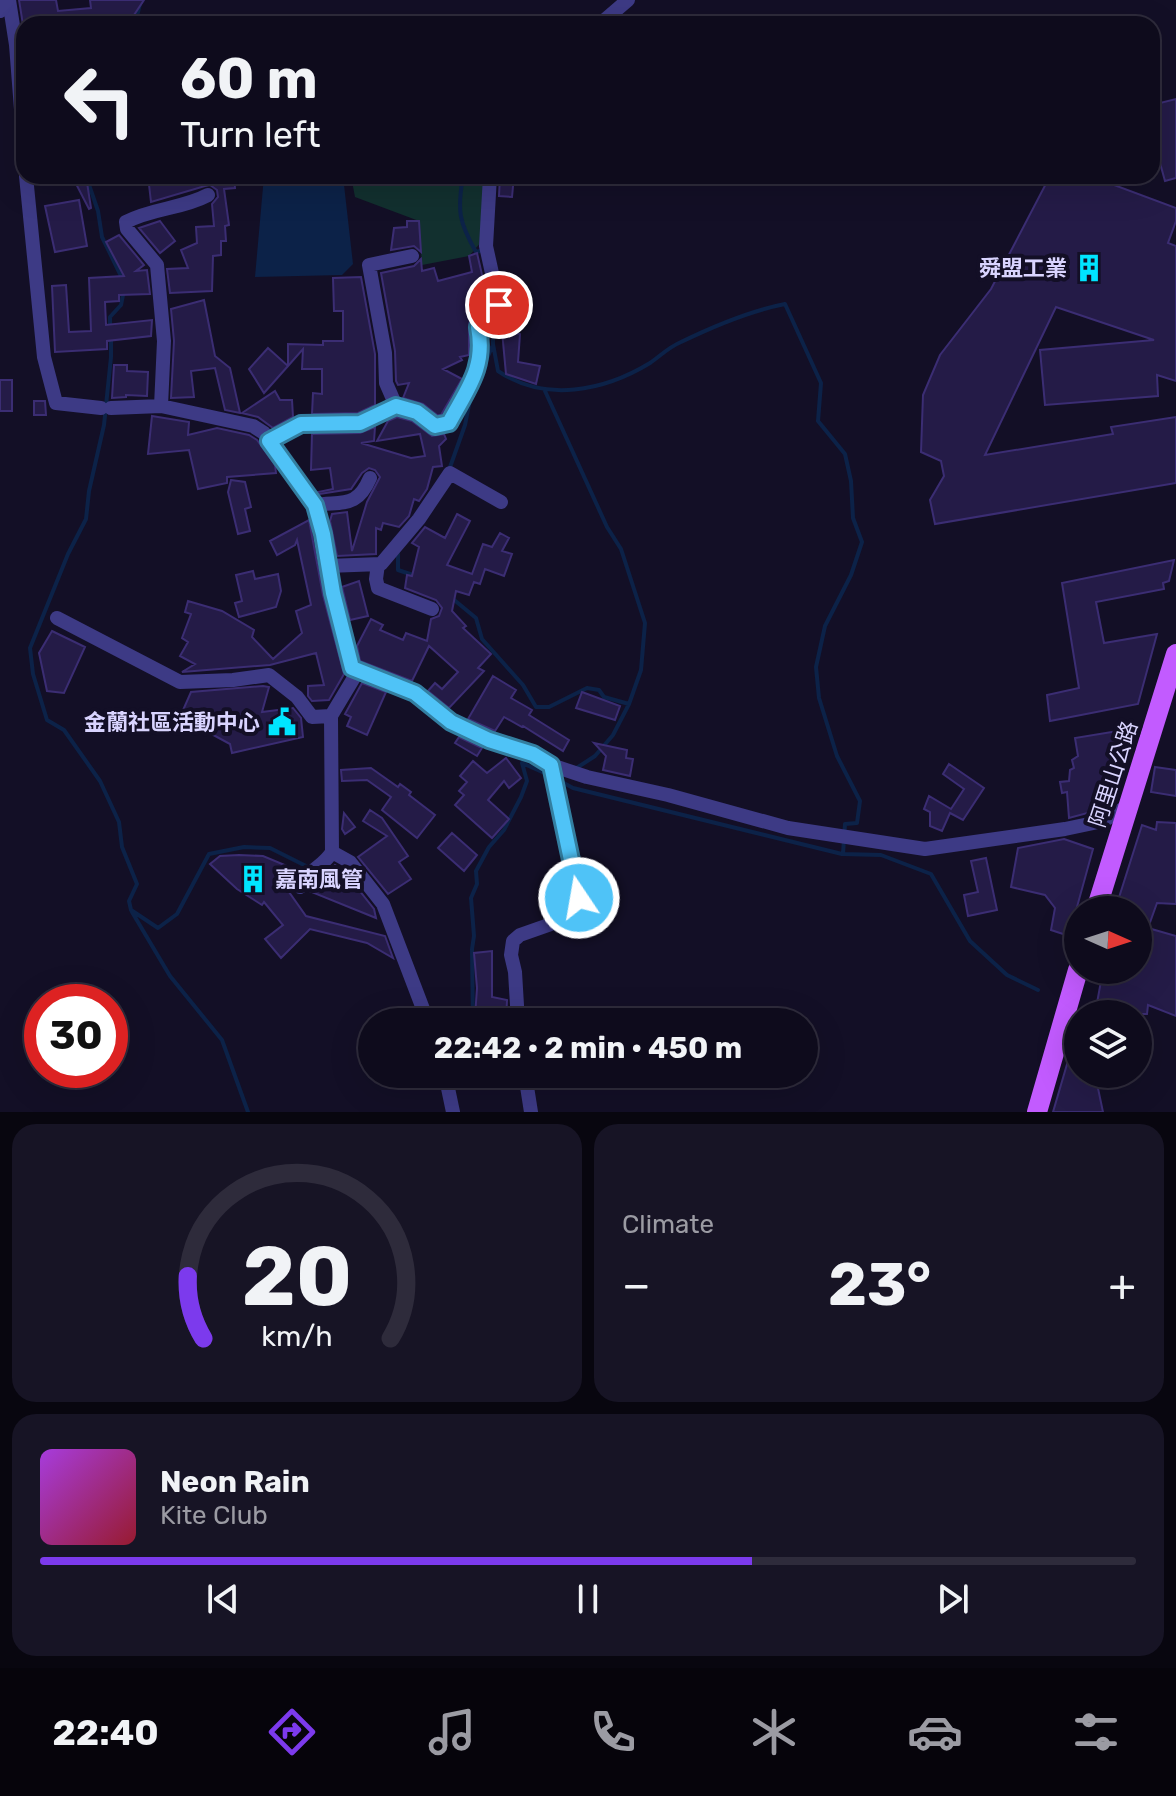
<!DOCTYPE html>
<html lang="en">
<head>
<meta charset="utf-8">
<style>
	:root { --surface:#0e0b1c; --page:#171425; --text:#f1f3f6; --muted:#9b9ba3; --line:#2e2b3b; --accent:#7c3aed }
	body { margin:0; font-family:Rubik,"Noto Sans TC",sans-serif; background:var(--page); color:var(--text); height:100vh; display:flex; flex-direction:column; font-size:30px; white-space:nowrap }
	* { box-sizing:border-box; margin:0 }
	p { font-size:26px; color:var(--muted) }
	.icon { flex:none; width:44px; height:44px; fill:none; stroke:currentColor; stroke-width:2; stroke-linecap:round; stroke-linejoin:round }
	.map { position:relative; height:1112px; overflow:hidden }
	.details { display:flex; flex-direction:column; gap:12px; padding:12px; background:#08060f; flex:1 }
	.details>* { flex:none }
	.guide { position:absolute; left:16px; top:16px; width:1144px; height:168px; border-radius:24px; box-shadow:0 8px 32px #0002,0 0 0 2px var(--line); background:#0e0b1c; color:var(--text); overflow:hidden }
	.needle { width:52px; rotate:93deg }
	.buttons { position:absolute; left:1064px; top:896px; display:grid; gap:16px }
	.buttons a { display:grid; place-items:center; width:88px; height:88px; border-radius:50%; background:var(--surface); box-shadow:0 8px 32px #0002,0 0 0 2px var(--line); font-size:40px }
	.speed { position:absolute; left:24px; top:984px; display:flex; gap:16px; font-size:40px; font-weight:700; text-align:center }
	.speed>* { display:grid; place-content:center; width:104px; height:104px; border-radius:50%; background:var(--surface); box-shadow:0 8px 32px #0002,0 0 0 2px var(--line); line-height:1 }
	.speed .limit { border:12px solid #d22; background:#fff; color:#111 }
	.pin { position:absolute; display:grid; place-items:center; width:68px; height:68px; color:#fff; margin:-34px; border:4px solid #fff; border-radius:50%; box-shadow:0 2px 8px #0007 }
	.me { position:absolute; width:88px; margin:-44px; rotate:348deg; stroke-linejoin:round; filter:drop-shadow(0 0 6px #0008) }
	.turn { display:flex; align-items:center; gap:28px; height:168px; padding:0 32px; font-size:36px }
	.turn .icon { width:104px; height:104px; stroke-width:2.5 }
	.turn b { display:block; font-size:56px; line-height:68px }
	.big { font-size:60px; font-weight:700; line-height:1.1 }
	.details .widget { flex:1; display:flex; flex-direction:column; justify-content:center; gap:12px; min-width:0; padding:0 28px; border-radius:24px; background:var(--page) }
	.details .dial { align-items:center; gap:0 }
	.dial svg { height:208px; overflow:visible; fill:none; stroke:var(--line); stroke-width:7; stroke-linecap:round; text-anchor:middle }
	.dial text { fill:var(--text); stroke:none }
	.song { display:flex; align-items:center; gap:24px }
	.cover { width:96px; height:96px; border-radius:12px; background:linear-gradient(135deg,hsl(280 70% 55%),hsl(350 70% 35%)) }
	.played { height:8px; border-radius:4px; background:linear-gradient(90deg,var(--accent) 65%,var(--line) 65%) }
	.keys { display:flex; justify-content:space-around; direction:ltr }
	.heat { display:flex; justify-content:space-between; align-items:center; font-size:44px; direction:ltr }
	.details .tiles { flex:1; display:grid; gap:12px; grid-template-columns:1fr 1fr }
	.widget:last-child { grid-column:span 2 }
	.trip { position:absolute; left:358px; top:1008px; width:460px; height:80px; border-radius:40px; background:var(--surface); box-shadow:0 8px 32px #0002,0 0 0 2px var(--line); font-weight:700; line-height:80px; text-align:center }
	.menu { display:flex; height:128px; justify-content:space-around; align-items:center; background:#06040b; color:var(--muted) }
	.menu .icon { width:56px; height:56px }
	.menu .selected { color:var(--accent) }
	.menu b { font-size:36px; color:var(--text) }
	.map>svg:first-child { display:block }
	.green { fill:#12302f }
	.water { fill:#0c2248 }
	.lines { fill:none; stroke-linecap:round; stroke-linejoin:round }
	.stream { stroke:#0c2248; stroke-width:4 }
	.building { fill:#241b47; stroke:#3b2d73; stroke-width:2 }
	.minor { stroke:#3d3a85; stroke-width:14 }
	.tertiary { stroke:#3d3a85; stroke-width:18 }
	.primary { stroke:#c25bff; stroke-width:20 }
	.route-casing { stroke:#337fa1; stroke-width:20 }
	.route { stroke:#4fc3f7; stroke-width:14 }
	.labels { text-anchor:middle; stroke-width:8; stroke-linejoin:round; paint-order:stroke }
	.poi-label { font-size:22px; font-weight:bold; fill:#d9d4ff; stroke:#130f26; text-anchor:end }
	.street-label { font-size:22px; fill:#d9d4ff; stroke:#130f26 }
</style>
</head>
<body>
<div class="map">
<svg width="1176" height="1112" viewBox="0 0 1176 1112">
	<rect width="100%" height="100%" fill="#130f26"/>
	<path class="green" d="M 351,176 L 485,176 L 482,241 L 469,256 L 422,265 L 419,221 L 355,197 Z"/>
	<path class="water" d="M 264,176 L 343,176 L 353,264 L 342,275 L 255,277 Z"/>
	<g class="lines">
		<path class="stream" d="M 135,24 L 141,0
			M 86,176 L 98,211 L 102,237 L 122,278
			M 463,176 C 457,211 459,222 476,252 L 484,250
			M 493,326 L 493,344 L 498,371 C 545,403 604,391 650,363 C 660,356 669,347 681,342 C 714,326 749,311 785,304 L 821,383 L 818,421 L 845,454 L 851,481 L 853,518 L 862,542 L 851,575 L 825,626 L 816,667 L 819,698 L 837,756 L 860,801 L 857,823 L 845,824 L 843,854 L 881,855 L 931,874 L 970,941 L 1007,975 L 1038,990
			M 110,329 L 110,317 L 121,305 L 124,290
			M 111,337 L 111,357 L 104,425 L 89,491 L 86,519 L 68,554 L 30,648 L 33,674 L 47,720 L 64,730 L 100,781 L 119,822 L 122,847 L 137,884 L 129,901 L 131,910 L 158,928 L 177,914 L 209,854 L 244,847 L 270,848 L 310,868
			M 484,365 L 492,347
			M 545,391 L 607,527 L 621,549 L 645,623 L 641,670 L 629,704 L 613,735 L 595,756 L 575,769
			M 449,470 L 465,425 L 471,395
			M 398,554 L 398,570 L 416,576
			M 453,599 L 476,618 L 482,639 L 523,685 L 536,707 L 549,707 L 587,688 L 599,690 L 604,697 L 629,704
			M 560,781 L 573,788 L 842,854
			M 132,912 L 170,976 L 222,1040 L 248,1112
			M 473,1022 L 472,949 L 474,936 L 471,898 L 477,884 L 476,871 L 489,847 L 504,830 L 521,797 L 527,781 L 522,763 L 549,775"/>
	</g>
	<path class="building" d="M 19,0 L 56,0 L 58,11 L 91,8 L 90,0 L 144,0 L 128,24 L 24,24 L 24,31 Z
		M 1176,99 L 1176,178 L 1165,181 L 1152,134 L 1152,105 Z
		M 86,176 L 91,208 L 89,209 L 73,178 Z
		M 148,176 L 234,176 L 235,188 L 224,189 L 229,225 L 225,226 L 226,241 L 221,241 L 221,255 L 213,256 L 212,291 L 170,293 L 167,269 L 188,268 L 181,250 L 197,243 L 196,227 L 214,226 L 212,204 L 218,197 L 217,190 L 210,185 L 205,186 L 151,202 Z
		M 500,176 L 514,176 L 512,197 L 499,196 Z
		M 1050,176 L 1090,176 L 1176,208 L 1176,221 L 1168,243 L 1176,246 L 1176,381 L 1157,375 L 1158,396 L 1045,405 L 1040,350 L 1154,340 L 1056,307 L 985,455 L 1113,434 L 1111,427 L 1176,417 L 1176,483 L 935,524 L 930,500 L 944,476 L 941,461 L 921,452 L 923,395 L 940,355 L 991,289 Z
		M 79,200 L 87,246 L 55,252 L 45,206 Z
		M 160,221 L 175,241 L 160,253 L 139,228 Z
		M 407,221 L 419,221 L 421,252 L 414,246 L 391,250 L 394,228 L 407,227 Z
		M 119,235 L 144,265 L 136,271 L 147,270 L 150,294 L 119,295 L 119,301 L 105,302 L 106,325 L 152,320 L 151,336 L 107,341 L 107,349 L 55,352 L 52,286 L 66,285 L 69,332 L 91,331 L 89,278 L 124,276 L 106,242 Z
		M 477,253 L 489,305 L 487,314 L 475,318 L 469,323 L 469,355 L 460,357 L 462,360 L 443,369 L 462,379 L 441,415 L 437,415 L 423,404 L 403,398 L 409,383 L 398,385 L 396,381 L 395,351 L 381,273 L 414,266 L 421,259 L 422,271 L 434,268 L 438,281 L 472,272 L 469,256 Z
		M 361,277 L 375,354 L 375,405 L 358,413 L 312,414 L 313,393 L 322,394 L 322,369 L 302,369 L 303,349 L 288,366 L 288,344 L 323,345 L 323,341 L 343,341 L 343,311 L 334,311 L 333,278 Z
		M 204,300 L 215,356 L 230,368 L 240,413 L 225,410 L 215,368 L 191,371 L 194,397 L 171,398 L 174,341 L 171,309 Z
		M 502,331 L 520,334 L 518,362 L 540,366 L 536,384 L 506,374 Z
		M 268,348 L 288,366 L 264,393 L 249,369 Z
		M 114,365 L 127,365 L 127,371 L 148,372 L 147,396 L 126,395 L 126,397 L 112,398 Z
		M 0,380 L 12,380 L 12,411 L 0,411 Z
		M 275,391 L 280,400 L 292,400 L 293,417 L 273,428 L 258,417 L 242,413 Z
		M 34,401 L 45,401 L 46,415 L 34,415 Z
		M 152,416 L 189,422 L 188,435 L 217,428 L 249,435 L 257,440 L 275,465 L 276,473 L 227,477 L 227,483 L 198,489 L 189,450 L 148,454 Z
		M 397,417 L 412,421 L 432,436 L 444,434 L 446,439 L 439,446 L 442,466 L 433,467 L 427,489 L 419,501 L 414,499 L 409,516 L 399,527 L 383,523 L 381,530 L 376,528 L 376,554 L 337,556 L 330,521 L 332,514 L 347,512 L 352,551 L 367,502 L 380,477 L 375,470 L 369,468 L 362,473 L 351,489 L 320,494 L 318,492 L 333,489 L 330,468 L 311,470 L 312,434 L 360,433 L 375,427 L 374,441 L 361,443 L 411,458 L 425,456 L 420,434 L 377,441 L 388,421 Z
		M 231,480 L 245,482 L 251,507 L 245,509 L 250,531 L 238,534 L 228,492 Z
		M 457,514 L 470,521 L 447,565 L 472,574 L 483,544 L 492,547 L 500,533 L 509,538 L 502,551 L 512,554 L 504,576 L 485,569 L 480,584 L 474,582 L 469,595 L 456,591 L 452,611 L 466,626 L 463,628 L 491,654 L 478,668 L 484,671 L 449,708 L 428,691 L 435,683 L 442,689 L 458,672 L 429,646 L 412,681 L 360,661 L 357,646 L 371,619 L 383,625 L 380,630 L 403,640 L 406,633 L 427,641 L 431,619 L 439,616 L 442,608 L 436,600 L 405,588 L 407,575 L 412,576 L 419,547 L 412,543 L 425,527 L 445,538 Z
		M 309,520 L 323,595 L 344,674 L 329,700 L 312,701 L 308,696 L 308,686 L 324,685 L 316,653 L 270,665 L 182,672 L 195,664 L 180,656 L 188,642 L 182,638 L 191,614 L 185,612 L 188,601 L 222,611 L 254,630 L 252,637 L 273,659 L 302,633 L 296,611 L 311,605 L 297,540 L 295,545 L 277,555 L 270,541 Z
		M 1174,560 L 1169,581 L 1163,583 L 1164,589 L 1096,602 L 1104,643 L 1157,634 L 1138,704 L 1050,721 L 1047,695 L 1079,688 L 1062,583 Z
		M 253,571 L 255,579 L 278,574 L 281,591 L 276,607 L 239,617 L 235,603 L 242,601 L 236,575 Z
		M 359,581 L 368,616 L 350,620 L 342,587 Z
		M 52,631 L 85,647 L 64,693 L 47,691 L 39,653 Z
		M 493,676 L 516,690 L 511,698 L 532,710 L 529,715 L 569,740 L 563,751 L 523,726 L 522,727 L 504,717 L 495,731 L 468,719 Z
		M 362,683 L 386,692 L 367,735 L 347,726 L 351,717 L 345,714 Z
		M 263,686 L 269,687 L 262,712 L 293,708 L 301,718 L 303,737 L 232,753 L 230,744 L 180,717 L 191,692 Z
		M 582,692 L 620,706 L 615,720 L 576,708 Z
		M 1130,729 L 1117,773 L 1112,774 L 1106,808 L 1069,818 L 1067,792 L 1062,793 L 1060,782 L 1069,781 L 1070,770 L 1074,768 L 1072,760 L 1078,756 L 1075,738 Z
		M 459,737 L 482,748 L 477,756 L 455,743 Z
		M 594,743 L 627,750 L 626,758 L 633,759 L 630,776 L 603,770 L 606,756 Z
		M 506,758 L 521,778 L 509,788 L 504,781 L 488,800 L 509,819 L 492,838 L 455,805 L 464,795 L 459,791 L 467,782 L 460,776 L 473,761 L 487,773 Z
		M 949,764 L 984,788 L 963,820 L 950,813 L 942,831 L 930,826 L 930,812 L 924,809 L 929,796 L 951,809 L 964,789 L 943,774 Z
		M 1155,767 L 1176,770 L 1176,796 L 1151,792 Z
		M 371,768 L 398,787 L 400,784 L 411,792 L 409,795 L 435,815 L 417,838 L 382,810 L 391,797 L 367,780 L 342,781 L 341,770 Z
		M 370,810 L 382,818 L 408,856 L 399,862 L 411,879 L 388,894 L 358,857 L 387,836 L 363,821 Z
		M 344,813 L 355,827 L 345,834 L 342,829 Z
		M 1157,822 L 1176,823 L 1176,904 L 1157,903 L 1148,928 L 1176,936 L 1176,1016 L 1148,1005 L 1147,1014 L 1095,1014 L 1103,970 L 1138,970 L 1138,910 L 1115,910 L 1142,825 L 1156,830 Z
		M 452,833 L 477,855 L 464,871 L 438,848 Z
		M 1064,839 L 1093,849 L 1069,936 L 1051,930 L 1055,908 L 1045,895 L 1011,887 L 1018,848 Z
		M 239,855 L 263,856 L 299,871 L 290,885 L 282,882 L 306,916 L 385,936 L 393,958 L 367,943 L 310,929 L 281,958 L 265,939 L 283,925 L 264,902 L 262,905 L 237,889 L 210,864 L 220,856 Z
		M 986,858 L 997,910 L 968,916 L 964,895 L 978,892 L 971,861 Z
		M 335,865 L 343,870 L 374,909 L 376,918 L 309,891 Z
		M 492,951 L 492,997 L 507,1000 L 506,1022 L 475,1017 L 477,988 L 474,953 Z
		M 1075,1037 L 1078,1037 L 1078,1074 L 1095,1074 L 1103,1112 L 1053,1112 Z"/>
	<g class="lines">
		<path class="minor" d="M 9,0 L 16,45 L 24,148
			M 600,24 L 628,0
			M 26,176 L 44,357 L 56,403 L 101,408
			M 161,406 L 164,341 L 157,265 L 127,229 L 126,222 C 152,208 182,209 208,195
			M 396,406 L 386,383 L 385,353 L 369,265 L 412,256
			M 111,408 L 161,406 L 253,426 L 264,433 L 315,505 L 323,534 L 333,593 L 352,668 L 415,693 L 451,722 L 489,740 L 533,754 L 551,765 L 587,777 L 668,795 L 788,828 L 925,849 L 1065,829 L 1103,821 L 1126,807
			M 269,441 L 301,424 L 360,423 L 396,406 L 417,412 L 435,426 L 449,423 C 466,389 487,368 478,327 L 496,322 L 499,305 L 486,246 L 490,176
			M 315,505 C 344,501 357,508 370,478
			M 378,564 L 376,579 L 378,588 L 432,609
			M 327,566 L 381,564 L 419,519 L 450,473 L 501,502
			M 57,618 L 180,682 L 233,680 L 269,675 L 297,697 L 312,717 L 331,716
			M 332,852 L 350,862 L 383,904 L 428,1022
			M 300,887 C 309,869 324,866 332,852 L 331,716 L 358,671
			M 518,1022 L 515,972 L 511,955 L 513,941 L 520,935 L 574,916 L 579,898 L 551,765
			M 445,1074 L 453,1112
			M 525,1074 L 531,1112"/>
		<path class="tertiary" d="M 0,9 L 5,0"/>
		<path class="primary" d="M 1096,910 L 1176,654
			M 1037,1112 L 1078,970"/>
	</g>
	<g class="lines">
		<defs>
			<path id="route" d="M 499,305 L 496,322 L 478,327 C 486,368 467,389 449,423 L 435,426 L 417,412 L 396,406 L 360,423 L 301,424 L 269,441 L 315,505 L 323,534 L 333,593 L 352,668 L 415,693 L 451,722 L 489,740 L 533,754 L 551,765 L 579,898"/>
		</defs>
		<use href="#route" class="route-casing"/>
		<use href="#route" class="route"/>
	</g>
	<defs>
		<symbol id="building-bare" viewBox="-9 -9 18 18"><path d="M-4-6H4V6H1V3H-1V6H-4ZM-2.5-4.3h1.7v1.8h-1.7ZM.8-4.3h1.7v1.8H.8ZM-2.5-1h1.7V.8h-1.7ZM.8-1h1.7V.8H.8Z" fill="#00e5ff" stroke="#130f26" stroke-width="2.5" paint-order="stroke"/></symbol>
		<symbol id="civic-bare" viewBox="-9 -9 18 18"><path d="M-.6-6.5H3V-4.5H.6V-3L4-1V1h2V6H-6V1h2V-1L-.6-3ZM-1.2 2.5V6h2.4V2.5Z" fill="#00e5ff" stroke="#130f26" stroke-width="2.5" paint-order="stroke"/></symbol>
	</defs>
	<g fill-rule="evenodd">
		<use href="#building-bare" x="1069" y="248" width="40" height="40"/>
		<use href="#civic-bare" x="262" y="702" width="40" height="40"/>
		<use href="#building-bare" x="233" y="859" width="40" height="40"/>
	</g>
	<g class="labels">
		<g class="poi-label">
			<text x="1067" y="276">舜盟工業</text>
			<text x="260" y="730">金蘭社區活動中心</text>
			<text x="275" y="887" text-anchor="start">嘉南風管</text>
		</g>
		<g class="street-label">
			<text transform="translate(1113 774) rotate(-72)" y="8">阿里山公路</text>
		</g>
	</g>
</svg>
<div class="buttons">
<a><svg class="needle" viewBox="-14 -14 28 28"><path d="M0-13l5 13h-10z" fill="#e53935"/><path d="M0 13l5-13h-10z" fill="#9b9ba3"/></svg></a>
<a><svg class="icon" aria-label="layers" viewBox="0 0 24 24"><path d="M12 4l9 5-9 5-9-5zM3 14l9 5 9-5"/></svg></a>
</div>
<div class="speed"><div class="limit">30</div></div>
<div class="pin" style="left:499px;top:305px;background:#d93025"><svg class="icon" aria-label="arrive" viewBox="0 0 24 24"><path d="M6 21V4h12l-3 4 3 4H6"/></svg></div>
<svg class="me" style="left:579px;top:898px" viewBox="-20 -20 40 40"><circle r="17" fill="#4fc3f7" stroke="#fff" stroke-width="3"/><path d="M0-11L8 9 0 5-8 9z" fill="#fff"/></svg>
<div class="trip">22:42 · 2 min · 450 m</div>
<div class="guide">
<div class="turn"><svg class="icon" aria-label="left" viewBox="0 0 24 24"><path d="M17 20v-9H6M10 6l-5 5 5 5"/></svg><div><b>60 m</b>Turn left</div></div>
</div>
</div>
<section class="details">
<div class="tiles">
<div class="widget dial"><svg viewBox="0 0 100 80">
<path d="M14 69A42 42 0 1 1 86 69"/>
<path d="M14 69A42 42 0 0 1 8 45" stroke="#7c3aed"/>
<text x="50" y="56" font-size="32" font-weight="700">20</text>
<text x="50" y="72" font-size="11">km/h</text>
</svg></div>
<div class="widget"><p>Climate</p>
<div class="heat"><a>−</a><b class="big">23°</b><a>+</a></div>
</div>
<div class="widget">
<div class="song"><i class="cover"></i><div><b>Neon Rain</b><p>Kite Club</p></div></div>
<div class="played"></div>
<div class="keys"><svg class="icon" aria-label="previous" viewBox="0 0 24 24"><path d="M18 5L8 12l10 7zM5 5v14"/></svg><svg class="icon" aria-label="pause" viewBox="0 0 24 24"><path d="M8 5v14M16 5v14"/></svg><svg class="icon" aria-label="next" viewBox="0 0 24 24"><path d="M6 5l10 7-10 7zM19 5v14"/></svg></div>
</div>
</div>
</section>
<nav class="menu">
<b>22:40</b>
<svg class="icon selected" aria-label="directions" viewBox="0 0 24 24"><path d="M12 3l9 9-9 9-9-9zM9 14v-3h6M13 9l2 2-2 2"/></svg>
<svg class="icon" aria-label="music" viewBox="0 0 24 24"><path d="M9 18V5l10-2v13"/><circle cx="6" cy="18" r="3"/><circle cx="16" cy="16" r="3"/></svg>
<svg class="icon" aria-label="phone" viewBox="0 0 24 24"><path d="M5 4h4l2 5-3 2q2 4 5 5l2-3 5 2v4C11 20 4 13 5 4z"/></svg>
<svg class="icon" aria-label="climate" viewBox="0 0 24 24"><path d="M12 3v18M4 7l16 10M4 17L20 7"/></svg>
<svg class="icon" aria-label="car" viewBox="0 0 24 24"><path d="M5 17H2v-5l4-1 3-4h7l3 4 3 1v5h-3M9 17h6M6 11h13"/><circle cx="7" cy="17" r="2"/><circle cx="17" cy="17" r="2"/></svg>
<svg class="icon" aria-label="filters" viewBox="0 0 24 24"><path d="M4 7h16M4 17h16"/><circle cx="9" cy="7" r="2"/><circle cx="15" cy="17" r="2"/></svg>
</nav>
</body>
</html>
